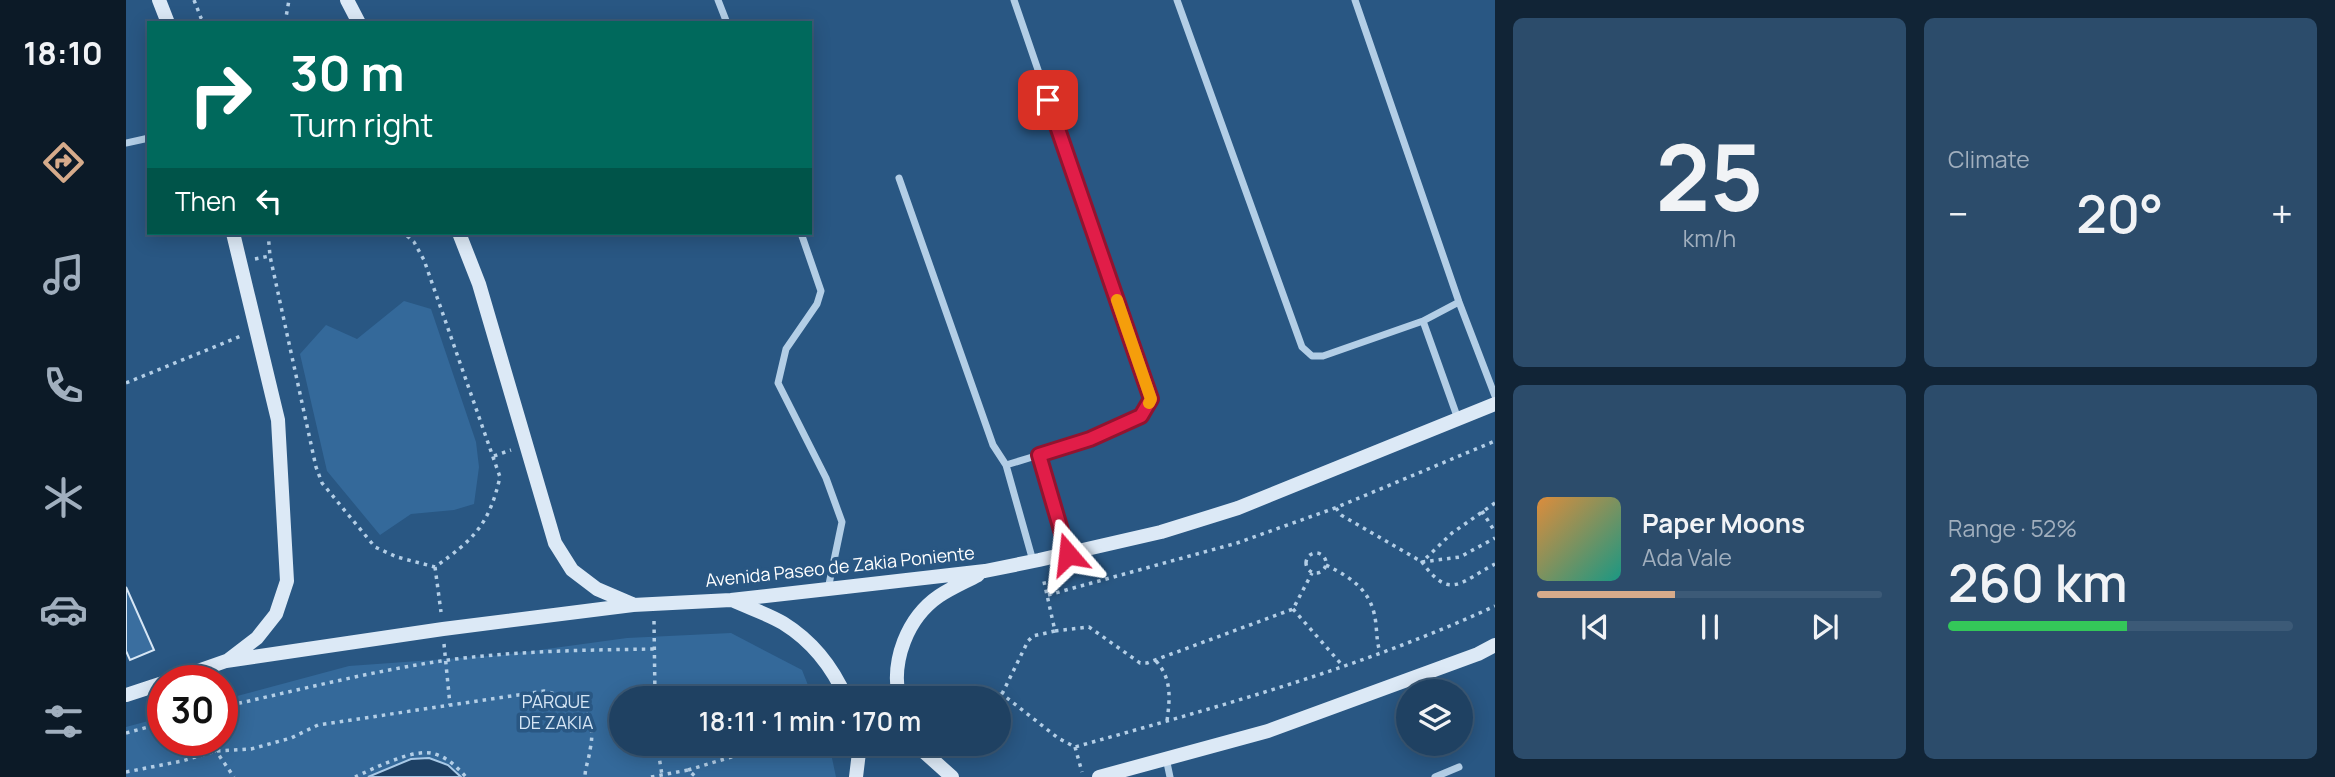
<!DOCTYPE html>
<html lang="en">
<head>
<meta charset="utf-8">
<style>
	:root { --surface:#1f4162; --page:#2c4c6b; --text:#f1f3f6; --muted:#a1afbe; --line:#3c5a77; --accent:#d6ab8b }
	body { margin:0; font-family:Manrope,sans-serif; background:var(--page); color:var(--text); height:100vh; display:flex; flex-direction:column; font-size:26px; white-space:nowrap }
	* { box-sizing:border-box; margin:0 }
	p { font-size:23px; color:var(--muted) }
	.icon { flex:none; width:38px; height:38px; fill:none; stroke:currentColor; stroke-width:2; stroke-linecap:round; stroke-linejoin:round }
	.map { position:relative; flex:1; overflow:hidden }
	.details { display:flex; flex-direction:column; gap:18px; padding:18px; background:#112436; width:840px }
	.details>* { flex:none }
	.hud { position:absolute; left:21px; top:21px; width:665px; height:214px; border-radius:0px; box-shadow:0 4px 18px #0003,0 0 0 2px var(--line); background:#00695c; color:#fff; overflow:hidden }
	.buttons { position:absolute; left:1270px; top:679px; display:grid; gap:14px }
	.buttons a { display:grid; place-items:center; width:77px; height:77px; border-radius:50%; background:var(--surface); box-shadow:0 4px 18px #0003,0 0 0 2px var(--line); font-size:35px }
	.speed { position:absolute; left:21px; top:665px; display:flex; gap:14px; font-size:35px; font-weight:700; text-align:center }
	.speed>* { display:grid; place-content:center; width:91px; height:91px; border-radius:50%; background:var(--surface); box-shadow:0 4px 18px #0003,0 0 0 2px var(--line); line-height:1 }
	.speed .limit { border:10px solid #d22; background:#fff; color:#111 }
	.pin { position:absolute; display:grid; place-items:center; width:60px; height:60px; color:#fff; margin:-30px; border-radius:14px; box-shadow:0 4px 10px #0006 }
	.me { position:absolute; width:77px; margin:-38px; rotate:343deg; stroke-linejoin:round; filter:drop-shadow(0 0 5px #0008) }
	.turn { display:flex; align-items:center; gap:24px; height:147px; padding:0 28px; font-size:32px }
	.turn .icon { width:91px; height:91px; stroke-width:2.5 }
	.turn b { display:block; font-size:49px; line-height:60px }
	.then { display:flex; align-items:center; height:66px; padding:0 28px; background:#0003; gap:14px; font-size:26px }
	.big { font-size:52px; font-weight:600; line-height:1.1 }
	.details .widget { flex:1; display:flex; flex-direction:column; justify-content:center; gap:10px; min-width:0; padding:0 24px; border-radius:10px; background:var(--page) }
	.details .dial { align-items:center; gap:0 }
	.dial b { font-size:91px; line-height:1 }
	.song { display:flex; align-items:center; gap:21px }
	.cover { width:84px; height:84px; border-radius:10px; background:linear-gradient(135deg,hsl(30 70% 55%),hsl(170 70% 35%)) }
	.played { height:7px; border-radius:4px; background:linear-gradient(90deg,var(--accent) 40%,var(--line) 40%) }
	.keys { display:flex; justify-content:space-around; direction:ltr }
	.heat { display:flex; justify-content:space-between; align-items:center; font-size:38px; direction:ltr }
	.charge { height:10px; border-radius:5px; background:linear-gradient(90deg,#34c759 52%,var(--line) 0) }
	.details .tiles { flex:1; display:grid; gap:18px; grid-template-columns:repeat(2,1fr) }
	.trip { position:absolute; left:483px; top:686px; width:402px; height:70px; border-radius:35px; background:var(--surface); box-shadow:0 4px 18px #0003,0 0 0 2px var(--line); font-weight:600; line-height:70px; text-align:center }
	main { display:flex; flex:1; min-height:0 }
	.tabs { display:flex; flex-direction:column; width:126px; justify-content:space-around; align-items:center; background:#0c1a27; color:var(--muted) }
	.tabs .icon { width:49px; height:49px }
	.tabs .on { color:var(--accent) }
	.tabs b { font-size:32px; color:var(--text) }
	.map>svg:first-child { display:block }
	.green { fill:#34699a }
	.water { fill:#1d4064; stroke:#a8c9e7; stroke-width:2 }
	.building { fill:#3a6e9f; stroke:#d6e6f5; stroke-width:2 }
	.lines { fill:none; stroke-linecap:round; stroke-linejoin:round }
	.path { stroke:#b3cee6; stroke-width:3.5; stroke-dasharray:3.5 5; stroke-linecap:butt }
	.street { stroke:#b3cee6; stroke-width:7 }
	.secondary { stroke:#dce9f6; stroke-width:14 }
	.route-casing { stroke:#92132f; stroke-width:18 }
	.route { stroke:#e11d48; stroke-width:12 }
	.slow { stroke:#f59e0b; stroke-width:12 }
	.labels { text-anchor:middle; stroke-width:7; stroke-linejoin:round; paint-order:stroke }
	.street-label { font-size:18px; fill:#fff; stroke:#295783 }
	.park-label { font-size:18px; fill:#d6e6f5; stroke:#295783 }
</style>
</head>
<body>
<main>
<nav class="tabs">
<b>18:10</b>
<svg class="icon on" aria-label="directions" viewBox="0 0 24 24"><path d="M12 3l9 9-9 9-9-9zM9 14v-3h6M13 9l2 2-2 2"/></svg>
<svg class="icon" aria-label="music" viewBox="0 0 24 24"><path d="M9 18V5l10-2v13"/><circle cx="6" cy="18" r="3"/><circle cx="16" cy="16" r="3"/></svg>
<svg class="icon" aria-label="phone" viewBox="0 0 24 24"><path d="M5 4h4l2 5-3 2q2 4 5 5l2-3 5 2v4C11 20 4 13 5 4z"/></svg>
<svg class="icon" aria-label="climate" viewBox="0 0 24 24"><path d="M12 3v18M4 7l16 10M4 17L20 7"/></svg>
<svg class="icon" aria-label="car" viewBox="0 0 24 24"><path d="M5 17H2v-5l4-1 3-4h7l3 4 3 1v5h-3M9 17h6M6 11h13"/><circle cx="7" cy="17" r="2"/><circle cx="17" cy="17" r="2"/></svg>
<svg class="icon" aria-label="filters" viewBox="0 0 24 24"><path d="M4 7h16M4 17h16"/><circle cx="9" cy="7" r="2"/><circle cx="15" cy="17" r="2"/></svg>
</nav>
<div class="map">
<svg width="1369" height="777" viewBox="0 0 1369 777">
	<rect width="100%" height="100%" fill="#295783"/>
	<path class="green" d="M 278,301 L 305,309 L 350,442 L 353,467 L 348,504 L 328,510 L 285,514 L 254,535 L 201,471 L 174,354 L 200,325 L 231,339 Z
		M 605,633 L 676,670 L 687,698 L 495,698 L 495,744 L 703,744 L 710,777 L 0,777 L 0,727 L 37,717 L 37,740 L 96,740 L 96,700 L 223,666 L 376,655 L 501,638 Z"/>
	<path class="water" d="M 303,758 L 322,765 L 335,777 L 242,777 L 285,759 Z"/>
	<path class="building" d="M 0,587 L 28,650 L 4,660 L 0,651 Z"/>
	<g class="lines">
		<path class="path" d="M 68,0 L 75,18 L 81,23
			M 159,23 L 163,0
			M 142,233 L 144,256 L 190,467 L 196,483 L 249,547 L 271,557 L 309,567 C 348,539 363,525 374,477 L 298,260 L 288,242 L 278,233
			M 129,259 L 144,256
			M 0,383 L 115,336
			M 368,456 L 385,450
			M 1369,503 L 1326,533 L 1296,562 C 1324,601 1334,582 1369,564
			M 1210,508 L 1215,515 L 1296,562 L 1334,557 L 1369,538
			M 1356,511 L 1369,532
			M1180 563a10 10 0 1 1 20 0a10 10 0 1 1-20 0Z
			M 1200,565 C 1228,579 1247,592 1250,625 C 1251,635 1251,643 1254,652
			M 309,567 L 315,612
			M 922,595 L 1111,543 L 1209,508 L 1369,441
			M 1167,609 L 1216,665
			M 528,621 L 529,698
			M 929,631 L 963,627 L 1014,663 L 1021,663 L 1167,609 L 1186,573
			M 318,644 L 324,705
			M 1030,661 C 1046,679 1044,698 1041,721
			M 876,694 L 902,641 L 907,636 L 929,631 L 917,577
			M 857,698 L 876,694 L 932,738 L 949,747 C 1091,707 1235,668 1369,606
			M 96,707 C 169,691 242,672 315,661 C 384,651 458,650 528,649
			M 0,733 L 37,723
			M 88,740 L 90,751 L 108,777
			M 531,744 L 536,775
			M 949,747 L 956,772
			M 562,770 L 612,755 L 664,744
			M 0,772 L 56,761 L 90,751 L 125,749 L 165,738 L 192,725 L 418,691 C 452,699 472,712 464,750 C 463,759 459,768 459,777
			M 229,777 C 247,769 289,747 309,754 C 322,758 331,767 340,777
			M 525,777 L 562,770 L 570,777"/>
		<path class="street" d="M 592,0 L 601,23
			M 888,0 L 1025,399 L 1015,416 L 964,439 L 913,455 L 942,553
			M 1051,0 L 1176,347 L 1186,356 L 1197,356 L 1297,321 L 1333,302
			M 1229,0 L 1333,302 L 1369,396
			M 0,143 L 23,138
			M 773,178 L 867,445 L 880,465 L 913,455
			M 675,233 L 695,291 L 691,304 L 660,349 L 652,383 L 700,478 L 716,522 L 702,589
			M 1297,321 L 1332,419
			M 880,465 L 907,561
			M 1040,758 L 1044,777
			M 1309,777 L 1333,767"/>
		<path class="secondary" d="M 33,0 L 42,23
			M 221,0 L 233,23
			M 333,233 L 353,284 L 429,543 L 446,570 L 471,589 L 506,604
			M 606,600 C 623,608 642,614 657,623 C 686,641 707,668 720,698
			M 101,661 L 131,638 L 150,614 L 161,581 L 152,420 L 107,233
			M 43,681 L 100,661 L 317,629 L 507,605 L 605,600 L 702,589 L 859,571 L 913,560 L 1035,532 L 1112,508 L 1369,404
			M 0,695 L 37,683
			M 773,698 C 765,661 781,618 813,596 C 825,588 839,582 852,575
			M 793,744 L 797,751 L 826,777
			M 730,777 L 734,744
			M 973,777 L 1142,731 L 1352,654 L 1369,645"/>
	</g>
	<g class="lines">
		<defs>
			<path id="route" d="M 922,100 L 1025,399 L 1015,416 L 964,439 L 913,455 L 942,554"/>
		</defs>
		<use href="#route" class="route-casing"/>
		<use href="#route" class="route"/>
		<path class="slow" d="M 991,300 L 1025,399 L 1023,403"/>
	</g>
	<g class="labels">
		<g class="street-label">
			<text transform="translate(714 567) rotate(-6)" y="6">Avenida Paseo de Zakia Poniente</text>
		</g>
		<g class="park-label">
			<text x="430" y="708">PARQUE<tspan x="430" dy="21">DE ZAKIA</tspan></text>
		</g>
	</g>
</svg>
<div class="buttons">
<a><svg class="icon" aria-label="layers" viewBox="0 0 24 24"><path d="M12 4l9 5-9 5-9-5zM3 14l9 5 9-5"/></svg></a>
</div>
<div class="speed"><div class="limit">30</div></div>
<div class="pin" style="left:922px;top:100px;background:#d93025"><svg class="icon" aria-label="arrive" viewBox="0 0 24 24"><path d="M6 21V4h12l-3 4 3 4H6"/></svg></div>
<svg class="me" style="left:942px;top:554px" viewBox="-20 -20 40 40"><path d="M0-17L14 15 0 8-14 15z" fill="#e11d48" stroke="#fff" stroke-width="4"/></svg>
<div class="trip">18:11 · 1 min · 170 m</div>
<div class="hud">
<div class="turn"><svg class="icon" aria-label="right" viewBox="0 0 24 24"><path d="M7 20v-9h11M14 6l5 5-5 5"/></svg><div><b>30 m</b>Turn right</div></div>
<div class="then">Then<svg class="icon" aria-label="left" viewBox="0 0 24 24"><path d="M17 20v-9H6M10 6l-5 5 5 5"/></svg></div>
</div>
</div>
<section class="details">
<div class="tiles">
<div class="widget dial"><b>25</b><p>km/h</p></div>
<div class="widget"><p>Climate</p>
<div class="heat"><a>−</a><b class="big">20°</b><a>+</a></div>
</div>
<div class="widget">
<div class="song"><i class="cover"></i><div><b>Paper Moons</b><p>Ada Vale</p></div></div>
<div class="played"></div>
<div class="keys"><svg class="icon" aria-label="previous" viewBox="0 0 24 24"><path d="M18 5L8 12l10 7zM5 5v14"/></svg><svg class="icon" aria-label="pause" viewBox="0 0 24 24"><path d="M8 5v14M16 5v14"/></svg><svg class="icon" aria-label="next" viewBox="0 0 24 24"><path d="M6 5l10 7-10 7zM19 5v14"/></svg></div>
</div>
<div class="widget"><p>Range · 52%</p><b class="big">260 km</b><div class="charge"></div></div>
</div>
</section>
</main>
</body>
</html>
